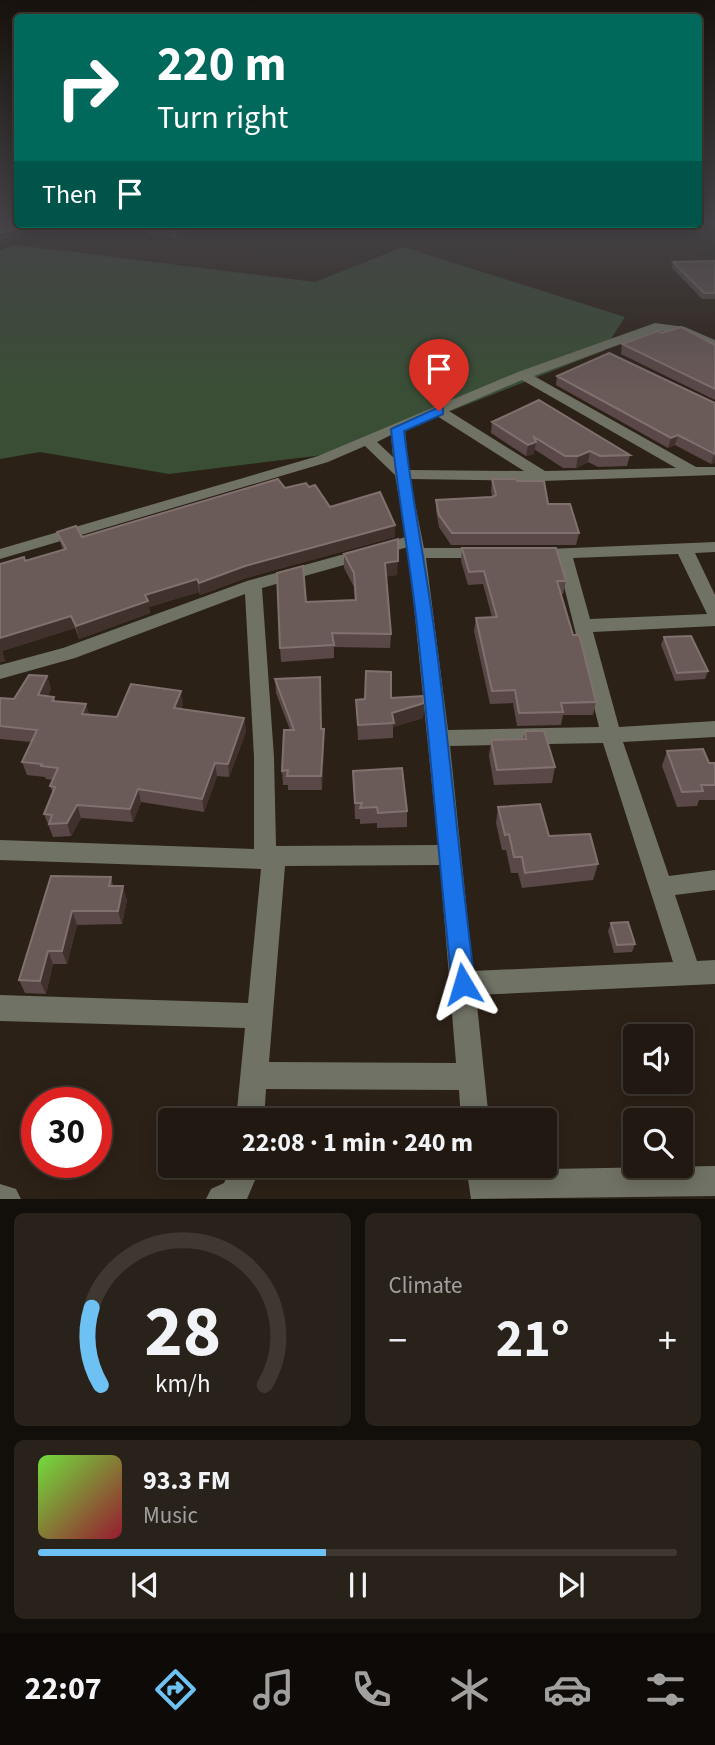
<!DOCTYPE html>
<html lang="en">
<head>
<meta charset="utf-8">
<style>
	:root { --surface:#211911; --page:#29221a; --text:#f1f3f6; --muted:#a2a09f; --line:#3e3831; --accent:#6dc2f3 }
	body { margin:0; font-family:"Source Sans 3",sans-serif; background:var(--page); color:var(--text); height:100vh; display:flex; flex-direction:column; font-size:26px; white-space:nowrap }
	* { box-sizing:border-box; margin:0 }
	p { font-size:23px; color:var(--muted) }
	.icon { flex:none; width:38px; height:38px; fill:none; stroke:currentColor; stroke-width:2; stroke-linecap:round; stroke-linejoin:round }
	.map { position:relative; height:1199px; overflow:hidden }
	.sheet { display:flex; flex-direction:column; gap:14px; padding:14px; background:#120e09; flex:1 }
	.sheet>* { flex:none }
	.guide { position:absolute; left:14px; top:14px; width:688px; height:214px; border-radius:7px; box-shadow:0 4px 18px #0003,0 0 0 2px var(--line); background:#00695c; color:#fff; overflow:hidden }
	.fabs { position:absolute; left:623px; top:1024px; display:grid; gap:14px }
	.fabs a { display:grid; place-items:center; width:70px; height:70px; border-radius:7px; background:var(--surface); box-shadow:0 4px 18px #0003,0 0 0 2px var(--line); font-size:35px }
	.speed { position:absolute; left:21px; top:1087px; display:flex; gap:14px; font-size:35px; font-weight:700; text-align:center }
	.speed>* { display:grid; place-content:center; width:91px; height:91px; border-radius:50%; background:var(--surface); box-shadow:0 4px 18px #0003,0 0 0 2px var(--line); line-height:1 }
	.speed .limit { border:10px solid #d22; background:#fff; color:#111 }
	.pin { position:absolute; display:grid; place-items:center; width:60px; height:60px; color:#fff; margin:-72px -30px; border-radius:50% 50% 50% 0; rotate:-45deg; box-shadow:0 0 7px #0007 }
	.pin .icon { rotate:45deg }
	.me { position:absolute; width:77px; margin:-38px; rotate:353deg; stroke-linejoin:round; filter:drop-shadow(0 0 5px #0008) }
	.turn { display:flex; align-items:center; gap:24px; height:147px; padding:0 28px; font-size:32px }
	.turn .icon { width:91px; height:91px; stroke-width:2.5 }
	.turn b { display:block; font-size:49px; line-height:60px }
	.then { display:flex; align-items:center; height:66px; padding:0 28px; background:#0003; gap:14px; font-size:26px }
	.big { font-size:52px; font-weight:700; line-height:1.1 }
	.sheet .widget { flex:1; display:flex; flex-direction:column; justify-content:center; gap:10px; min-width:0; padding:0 24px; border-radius:10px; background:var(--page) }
	.sheet .dial { align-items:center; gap:0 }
	.dial svg { height:182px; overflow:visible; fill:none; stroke:var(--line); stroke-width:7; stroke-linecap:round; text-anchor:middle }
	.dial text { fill:var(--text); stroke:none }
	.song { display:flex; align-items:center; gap:21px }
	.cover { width:84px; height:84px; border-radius:10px; background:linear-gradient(135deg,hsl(100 70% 55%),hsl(350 70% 35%)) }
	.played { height:7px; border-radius:4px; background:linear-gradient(90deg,var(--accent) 45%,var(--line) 45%) }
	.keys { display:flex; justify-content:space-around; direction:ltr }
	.heat { display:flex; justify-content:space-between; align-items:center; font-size:38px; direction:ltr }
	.sheet .tiles { flex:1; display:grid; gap:14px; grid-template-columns:1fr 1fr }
	.widget:last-child { grid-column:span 2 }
	.trip { position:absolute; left:158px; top:1108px; width:399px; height:70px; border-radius:7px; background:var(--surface); box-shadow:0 4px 18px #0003,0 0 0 2px var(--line); font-weight:700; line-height:70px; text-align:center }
	.tabs { display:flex; height:112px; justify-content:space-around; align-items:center; background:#0d0a07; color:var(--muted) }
	.tabs .icon { width:49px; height:49px }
	.tabs .current { color:var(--accent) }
	.tabs b { font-size:32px; color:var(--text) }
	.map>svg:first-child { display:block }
	.green { fill:#3a4e36 }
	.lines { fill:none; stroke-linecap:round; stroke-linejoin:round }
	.minor { fill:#6f7264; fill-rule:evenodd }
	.wall { fill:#594847 }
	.shaded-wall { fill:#40312d }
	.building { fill:#6a5a58; stroke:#80716f; stroke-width:2 }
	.route { fill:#1a73e8; stroke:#114b97; stroke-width:2 }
</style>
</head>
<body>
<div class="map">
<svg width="715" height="1199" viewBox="0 0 715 1199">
	<rect width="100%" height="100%" fill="#2c2117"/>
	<path class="green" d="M 16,245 L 315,282 L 403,247 L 625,317 L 603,351 L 347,452 L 169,474 L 40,452 L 0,459 L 0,250 Z"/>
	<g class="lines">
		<path class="minor" d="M 209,224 L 220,224 L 221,225 L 216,228 Z
			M 655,323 L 685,327 L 715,340 L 715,349 L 678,333 L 656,331 L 534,376 L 696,467 L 715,467 L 715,475 L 542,481 L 410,479 L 424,548 L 484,548 L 492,553 L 484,558 L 426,558 L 448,730 L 599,727 L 557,558 L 548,557 L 546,553 L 548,549 L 715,542 L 715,552 L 695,553 L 715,595 L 715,626 L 593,632 L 619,727 L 715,721 L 715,737 L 623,742 L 669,876 L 715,870 L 715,890 L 675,895 L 697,961 L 715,960 L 715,984 L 476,995 L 489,1120 L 461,1120 L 459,1090 L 266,1089 L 264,1120 L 236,1120 L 245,1028 L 0,1021 L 0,995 L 248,1003 L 261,869 L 0,860 L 0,840 L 254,849 L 254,757 L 245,594 L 75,658 L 0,679 L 0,665 L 63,648 L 247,581 L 406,537 L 395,475 L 365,446 L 328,462 L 0,559 L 0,549 L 318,456 L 518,372 ZM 522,380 L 676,468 L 545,471 L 449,411 ZM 437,416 L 524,471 L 409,470 L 405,430 ZM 391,435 L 393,457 L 377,442 ZM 408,547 L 438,845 L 276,846 L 274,757 L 262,588 ZM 678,554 L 707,614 L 590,619 L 573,558 ZM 603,743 L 673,962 L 473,971 L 450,746 ZM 440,865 L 456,1063 L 269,1062 L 285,866 Z
			M 232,1166 L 261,1166 L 247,1199 L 206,1199 L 211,1189 L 224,1183 Z
			M 466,1166 L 494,1166 L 495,1170 L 715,1166 L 715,1196 L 471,1199 Z
			M 0,1184 L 16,1189 L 21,1199 L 0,1199 Z"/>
	</g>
	<path class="wall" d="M 122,224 L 203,224 L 203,227 L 176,239 L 164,234 L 157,237 L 129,225 L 123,226 Z
		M 673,262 L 715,262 L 715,299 L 702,299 L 672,268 Z
		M 662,333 L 715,345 L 715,400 L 621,354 L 622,344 Z
		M 557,376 L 715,403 L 715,463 L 711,464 L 675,445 L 668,448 L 556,385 Z
		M 492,422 L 630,455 L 627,466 L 598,467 L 588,462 L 576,468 L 563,468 L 534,449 L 534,454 L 526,456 L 491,433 Z
		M 492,479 L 517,481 L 548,504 L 579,533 L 576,545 L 451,545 L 439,527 L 436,511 L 436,500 L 492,496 L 491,491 Z
		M 309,487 L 330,507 L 395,525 L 395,537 L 246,578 L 200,595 L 199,592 L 149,607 L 150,613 L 79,639 L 75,628 L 2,651 L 5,661 L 0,662 L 0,564 L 25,561 L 63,550 L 57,532 L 82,537 L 285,488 Z
		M 462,548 L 566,581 L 563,594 L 560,594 L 573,635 L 596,702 L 593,715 L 563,715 L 561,725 L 517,726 L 513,703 L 490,704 L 474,631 L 476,618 L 492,617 L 483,584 L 468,585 L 461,561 Z
		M 344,554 L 397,575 L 386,576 L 391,634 L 390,648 L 334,647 L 334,658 L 281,662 L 280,648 L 306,602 L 355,600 L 354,587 L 344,568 Z
		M 664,637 L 708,671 L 705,679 L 675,681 L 661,645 Z
		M 47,676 L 51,689 L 48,696 L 54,697 L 56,702 L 86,704 L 89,715 L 117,717 L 183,704 L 181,709 L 244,718 L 246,732 L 229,777 L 217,776 L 204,812 L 141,802 L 133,822 L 81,818 L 71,836 L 53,837 L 44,814 L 53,793 L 50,786 L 53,780 L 46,779 L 45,777 L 27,775 L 22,762 L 31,742 L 0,739 L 0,698 L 14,699 Z
		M 275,679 L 321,729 L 324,729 L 324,743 L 322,790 L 288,790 L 288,785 L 283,785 L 282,771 L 290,730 L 276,693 Z
		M 391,698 L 424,703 L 423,718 L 393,727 L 393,738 L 358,740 L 356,700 Z
		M 525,731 L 555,767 L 552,783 L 494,785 L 489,756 L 491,740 L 523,739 Z
		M 667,751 L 709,763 L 715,763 L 715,800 L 699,800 L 697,806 L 677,807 L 662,766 Z
		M 353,771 L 407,811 L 407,827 L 377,828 L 377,823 L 360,824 L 360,819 L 355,819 Z
		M 498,807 L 598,864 L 593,880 L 522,888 L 518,873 L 511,873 L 506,850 L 502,850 L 496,823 Z
		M 51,876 L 111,877 L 113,886 L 127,900 L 122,924 L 77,925 L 67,964 L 53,964 L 46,994 L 25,993 L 19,980 Z
		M 611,923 L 635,944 L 632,952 L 614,953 L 608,931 Z"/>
	<path class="shaded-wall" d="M 33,224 L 89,224 L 41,235 L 40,230 L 0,241 L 0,233 Z
		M 192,224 L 203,224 L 203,227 L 176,239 L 175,232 Z
		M 163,227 L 164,234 L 157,237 L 155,230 Z
		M 678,435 L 675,445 L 668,448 L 671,438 Z
		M 536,442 L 534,454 L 526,456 L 528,445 Z
		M 590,451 L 588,462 L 576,468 L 578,456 Z
		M 714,454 L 715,463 L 711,464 Z
		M 395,525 L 395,537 L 246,578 L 200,595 L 199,583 L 245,566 Z
		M 398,561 L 397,575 L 385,577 L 385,563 Z
		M 197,579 L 199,592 L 149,607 L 150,613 L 79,639 L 76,626 L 145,595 Z
		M 71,616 L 75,628 L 2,651 L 5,661 L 0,662 L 0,638 Z
		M 47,676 L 51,689 L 43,709 L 38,695 Z
		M 181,691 L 183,704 L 176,721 L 174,708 Z
		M 424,703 L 423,718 L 393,727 L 392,713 Z
		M 86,704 L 90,717 L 82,714 Z
		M 244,718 L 246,732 L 229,777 L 228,764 Z
		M 324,729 L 324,743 L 322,790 L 321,776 Z
		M 215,763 L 217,776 L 204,812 L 202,799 Z
		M 138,789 L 141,802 L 133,822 L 130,809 Z
		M 77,805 L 81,818 L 71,836 L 67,823 Z
		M 123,886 L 127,900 L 122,924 L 118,911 Z
		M 72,911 L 77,925 L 67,964 L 62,951 Z
		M 48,951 L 53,964 L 46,994 L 40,981 Z"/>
	<path class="building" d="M 0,222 L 6,222 L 9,225 L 18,223 L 18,224 L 33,224 L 0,233 Z
		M 39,224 L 55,224 L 40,227 Z
		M 142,224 L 192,224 L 175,232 L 163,227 L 155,230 Z
		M 714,261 L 715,262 L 715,293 L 704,293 L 673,262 Z
		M 681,327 L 715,345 L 715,389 L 622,344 L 658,331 L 662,333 Z
		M 609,353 L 715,403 L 715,454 L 678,435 L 671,438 L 557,376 Z
		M 539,400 L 630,455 L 600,456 L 590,451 L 578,456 L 565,456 L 534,437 L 536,442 L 528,445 L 492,422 Z
		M 278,479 L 285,488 L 306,483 L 309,487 L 315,485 L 330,507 L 380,492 L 395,525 L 245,566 L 199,583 L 197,579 L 145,595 L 148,601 L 76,626 L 71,616 L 0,638 L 0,564 L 24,557 L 25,561 L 66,549 L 57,532 L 76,526 L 82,537 Z
		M 492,479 L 516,479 L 517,481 L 544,481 L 548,504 L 570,504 L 579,533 L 452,533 L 439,515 L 436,500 L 492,497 L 496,495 Z
		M 398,539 L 398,561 L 385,563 L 391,634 L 332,633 L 334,645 L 280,648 L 277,573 L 303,566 L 306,602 L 356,600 L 354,573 L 344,554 Z
		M 462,548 L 556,548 L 566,581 L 557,581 L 573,635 L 579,635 L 581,642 L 596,702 L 561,703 L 563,712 L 519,713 L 515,690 L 492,691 L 476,618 L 497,617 L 484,571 L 469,572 Z
		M 691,636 L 708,671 L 677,673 L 664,637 Z
		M 366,671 L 391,672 L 391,698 L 423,696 L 424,703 L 392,713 L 394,723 L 358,725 L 356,700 L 365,699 Z
		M 29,675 L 47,676 L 38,695 L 54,697 L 52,701 L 86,704 L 82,714 L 117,717 L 131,684 L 181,691 L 174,708 L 244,718 L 228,764 L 215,763 L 202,799 L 138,789 L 130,809 L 77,805 L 67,823 L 49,824 L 52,815 L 44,814 L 55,787 L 50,786 L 58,768 L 41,766 L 42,764 L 22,762 L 37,730 L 0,726 L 0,698 L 14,699 Z
		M 320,677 L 321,729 L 324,729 L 321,776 L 287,776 L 288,770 L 282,771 L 284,730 L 294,730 L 275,679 Z
		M 525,731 L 544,731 L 555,767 L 497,770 L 491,740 L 526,739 Z
		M 703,749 L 709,763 L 715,763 L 715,785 L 701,785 L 703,791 L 682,792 L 667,751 Z
		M 402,768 L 407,811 L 378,813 L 377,807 L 360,808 L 362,803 L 355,803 L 353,771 Z
		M 540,804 L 549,836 L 590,834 L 598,864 L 525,873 L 522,857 L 514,857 L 509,834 L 505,835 L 498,807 Z
		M 51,876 L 111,877 L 109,886 L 123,886 L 118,911 L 72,911 L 62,951 L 48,951 L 40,981 L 19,980 Z
		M 628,922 L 635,944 L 617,945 L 611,923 Z"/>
	<linearGradient id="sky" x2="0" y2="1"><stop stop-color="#18120d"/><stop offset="0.57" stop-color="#454347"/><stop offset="1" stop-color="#454347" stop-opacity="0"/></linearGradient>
	<rect width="715" height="390" fill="url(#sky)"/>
	<path class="route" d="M 439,407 L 443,408 L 443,414 L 404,431 C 412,499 426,567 435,636 C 450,751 460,868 475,984 L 471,991 L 463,995 L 455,991 L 452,984 C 439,867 431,751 418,635 C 411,566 398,498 391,429 Z"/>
</svg>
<div class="fabs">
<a><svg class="icon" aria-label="sound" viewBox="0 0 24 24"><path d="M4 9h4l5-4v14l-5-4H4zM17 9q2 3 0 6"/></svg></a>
<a><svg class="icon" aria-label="search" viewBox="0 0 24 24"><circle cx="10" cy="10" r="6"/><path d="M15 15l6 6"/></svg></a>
</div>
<div class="speed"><div class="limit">30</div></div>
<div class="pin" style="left:439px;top:411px;background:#d93025"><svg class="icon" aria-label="arrive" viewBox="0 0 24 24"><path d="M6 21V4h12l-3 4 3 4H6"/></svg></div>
<svg class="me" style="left:463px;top:984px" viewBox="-20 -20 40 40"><path d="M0-17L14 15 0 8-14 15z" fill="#1a73e8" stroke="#fff" stroke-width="4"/></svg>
<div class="trip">22:08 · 1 min · 240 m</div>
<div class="guide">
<div class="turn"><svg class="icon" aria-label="right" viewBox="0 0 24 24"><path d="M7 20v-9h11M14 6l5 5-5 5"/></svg><div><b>220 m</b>Turn right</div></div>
<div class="then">Then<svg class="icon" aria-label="arrive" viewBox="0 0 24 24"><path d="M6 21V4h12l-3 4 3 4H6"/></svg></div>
</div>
</div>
<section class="sheet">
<div class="tiles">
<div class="widget dial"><svg viewBox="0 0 100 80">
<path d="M14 69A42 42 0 1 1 86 69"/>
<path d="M14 69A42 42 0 0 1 10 35" stroke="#6dc2f3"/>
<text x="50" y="56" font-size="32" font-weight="700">28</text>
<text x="50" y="72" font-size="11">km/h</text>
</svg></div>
<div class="widget"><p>Climate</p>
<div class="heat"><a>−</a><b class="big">21°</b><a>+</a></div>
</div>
<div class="widget">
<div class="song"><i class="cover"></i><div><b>93.3 FM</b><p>Music</p></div></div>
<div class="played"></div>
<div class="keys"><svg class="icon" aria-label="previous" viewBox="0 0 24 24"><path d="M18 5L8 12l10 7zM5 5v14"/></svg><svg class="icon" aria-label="pause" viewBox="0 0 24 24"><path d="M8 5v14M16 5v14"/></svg><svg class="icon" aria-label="next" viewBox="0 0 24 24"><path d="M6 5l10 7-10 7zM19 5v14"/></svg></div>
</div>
</div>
</section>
<nav class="tabs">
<b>22:07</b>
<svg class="icon current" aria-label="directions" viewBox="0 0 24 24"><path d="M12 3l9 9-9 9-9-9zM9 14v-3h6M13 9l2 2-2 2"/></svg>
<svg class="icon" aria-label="music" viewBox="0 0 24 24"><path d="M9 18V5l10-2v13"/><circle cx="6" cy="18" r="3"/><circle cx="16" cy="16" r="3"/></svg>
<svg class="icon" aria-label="phone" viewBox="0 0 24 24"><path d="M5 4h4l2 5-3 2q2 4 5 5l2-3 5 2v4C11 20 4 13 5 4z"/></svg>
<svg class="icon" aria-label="climate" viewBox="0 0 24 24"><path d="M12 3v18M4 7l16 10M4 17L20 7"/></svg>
<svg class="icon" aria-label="car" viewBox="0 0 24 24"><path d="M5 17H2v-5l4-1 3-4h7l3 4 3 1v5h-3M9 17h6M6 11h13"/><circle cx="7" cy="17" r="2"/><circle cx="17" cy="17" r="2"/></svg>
<svg class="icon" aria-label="filters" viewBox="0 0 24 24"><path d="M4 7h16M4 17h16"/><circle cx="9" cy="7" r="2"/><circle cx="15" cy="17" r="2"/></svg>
</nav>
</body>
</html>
